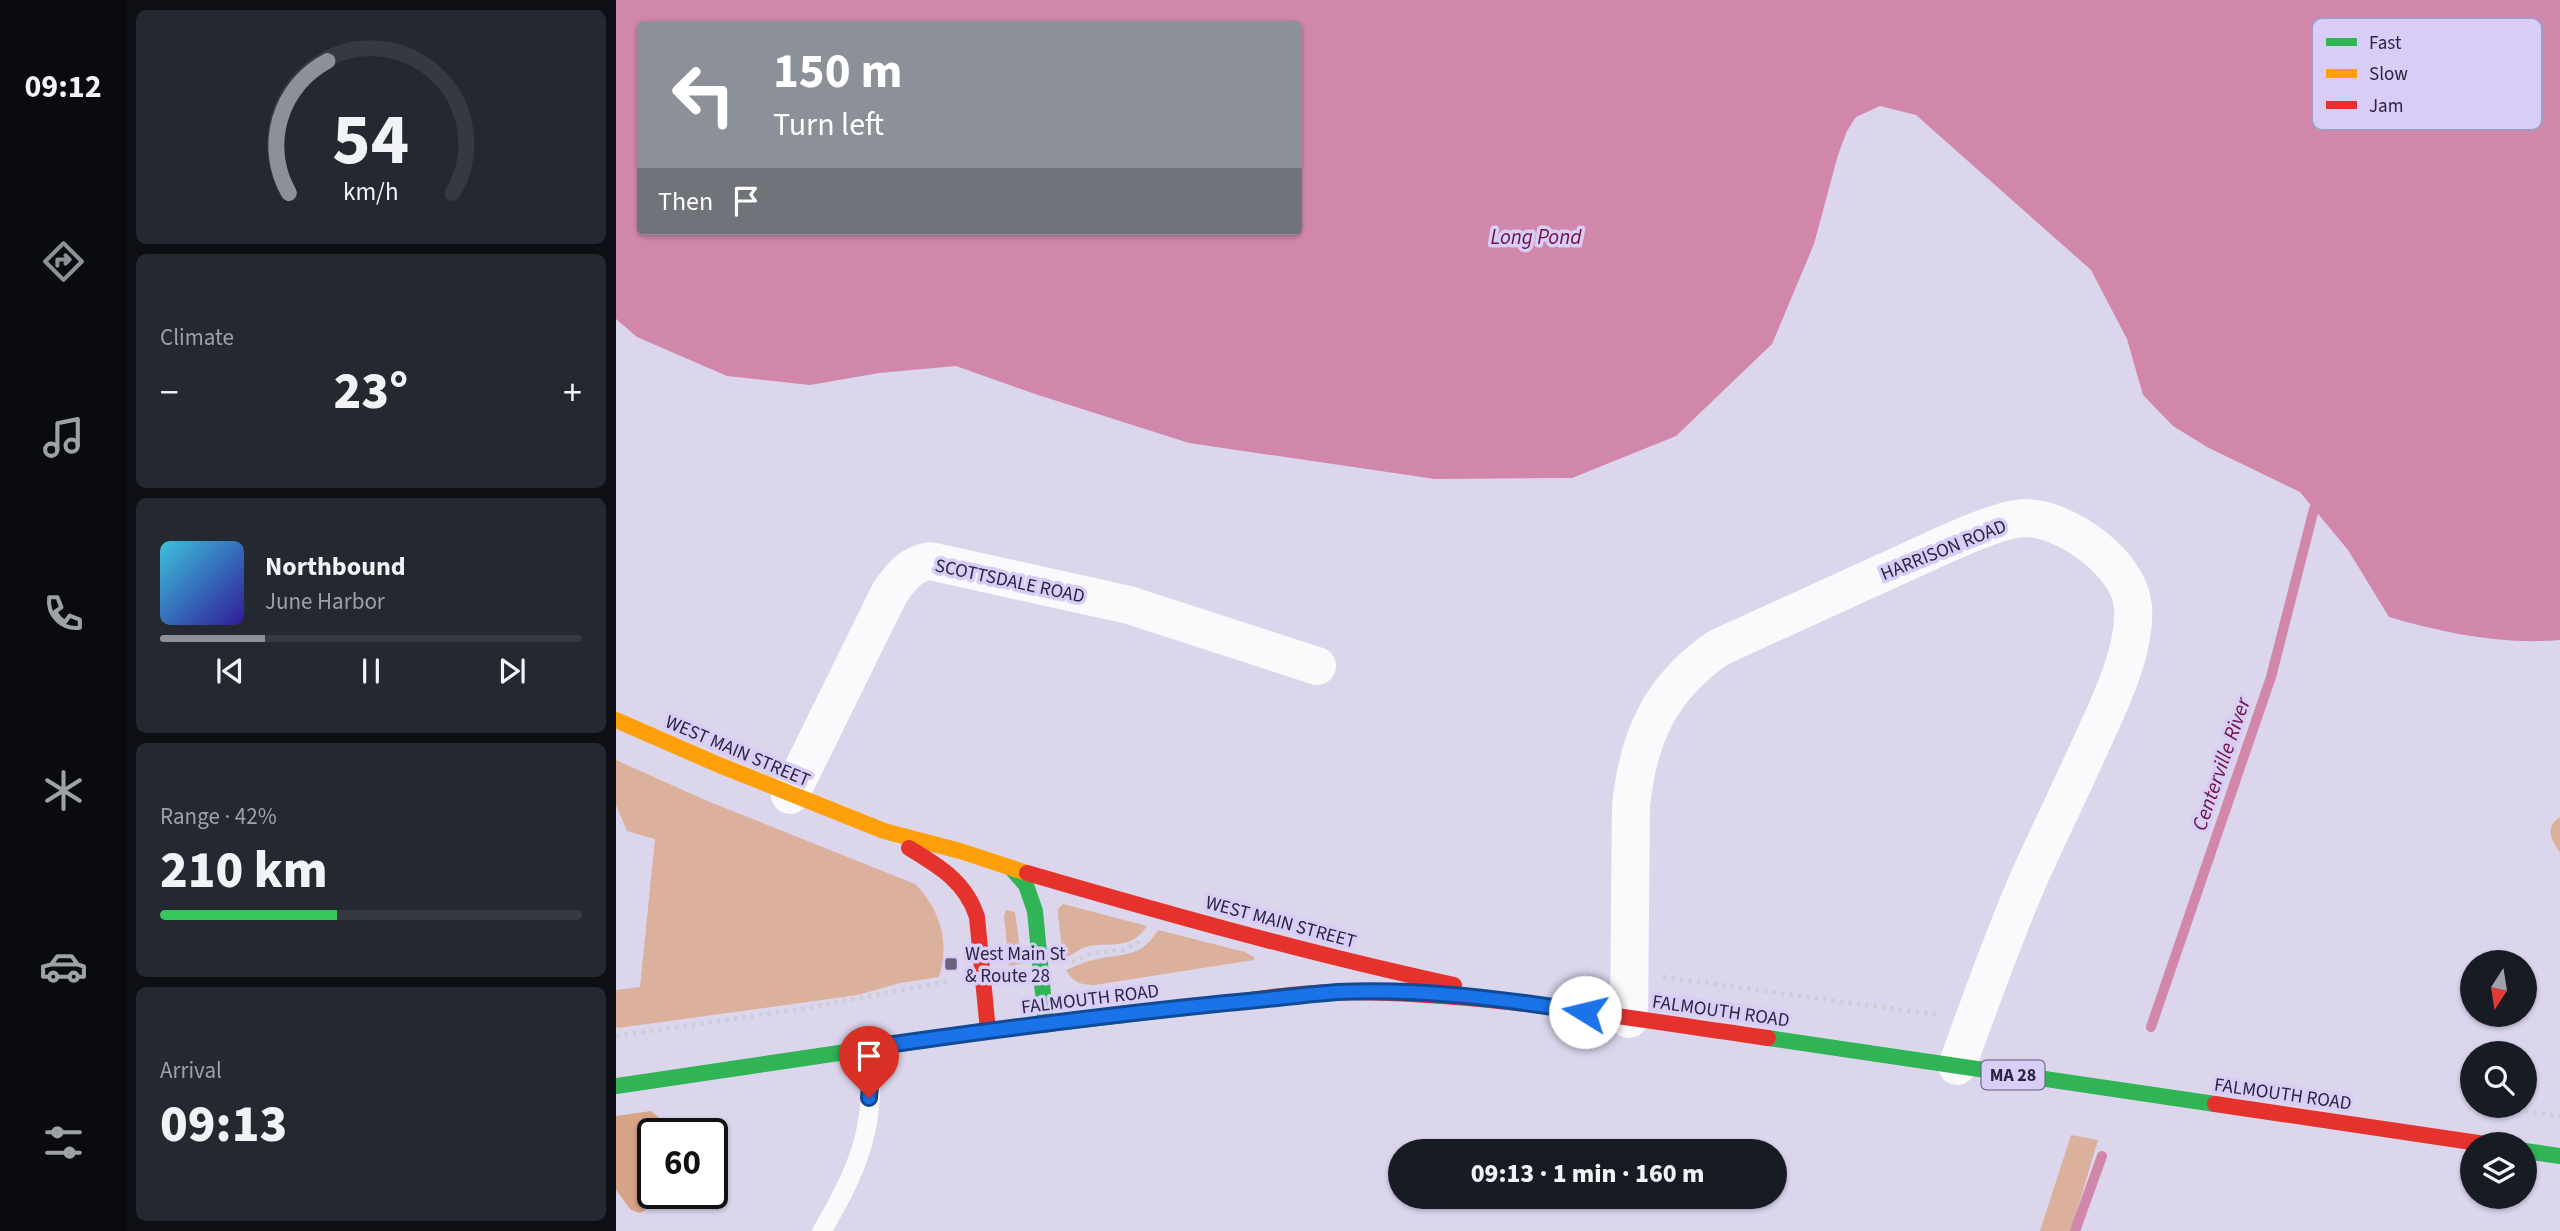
<!DOCTYPE html>
<html lang="en">
<head>
<meta charset="utf-8">
<style>
	:root { --surface:#171b24; --page:#242831; --text:#f1f3f6; --muted:#9ea1a6; --line:#363941; --accent:#8c9099 }
	body { margin:0; font-family:"Source Sans 3",sans-serif; background:var(--page); color:var(--text); height:100vh; display:flex; flex-direction:column; font-size:26px; white-space:nowrap }
	* { box-sizing:border-box; margin:0 }
	p { font-size:23px; color:var(--muted) }
	.icon { flex:none; width:38px; height:38px; fill:none; stroke:currentColor; stroke-width:2; stroke-linecap:round; stroke-linejoin:round }
	.map { position:relative; flex:1; overflow:hidden }
	.drawer { display:flex; flex-direction:column; gap:10px; padding:10px; background:#0d0f14; width:490px }
	.drawer>* { flex:none }
	.guide { position:absolute; left:21px; top:21px; width:665px; height:214px; border-radius:7px; box-shadow:0 2px 5px #0004; background:#8c9099; color:#fff; overflow:hidden }
	.needle { width:46px; rotate:192deg }
	.buttons { position:absolute; left:1844px; top:950px; display:grid; gap:14px }
	.buttons a { display:grid; place-items:center; width:77px; height:77px; border-radius:50%; background:var(--surface); box-shadow:0 2px 5px #0004; font-size:35px }
	.speed { position:absolute; left:21px; top:1118px; display:flex; gap:14px; font-size:35px; font-weight:700; text-align:center }
	.speed>* { display:grid; place-content:center; width:91px; height:91px; border-radius:50%; background:var(--surface); box-shadow:0 2px 5px #0004; line-height:1 }
	.speed .limit { border:4px solid #111; border-radius:10px; background:#fff; color:#111 }
	.pin { position:absolute; display:grid; place-items:center; width:60px; height:60px; color:#fff; margin:-72px -30px; border-radius:50% 50% 50% 0; rotate:-45deg; box-shadow:0 0 7px #0007 }
	.pin .icon { rotate:45deg }
	.me { position:absolute; width:77px; margin:-38px; rotate:279deg; stroke-linejoin:round; filter:drop-shadow(0 0 5px #0008) }
	.turn { display:flex; align-items:center; gap:24px; height:147px; padding:0 21px; font-size:32px }
	.turn .icon { width:91px; height:91px; stroke-width:2.5 }
	.turn b { display:block; font-size:49px; line-height:60px }
	.then { display:flex; align-items:center; height:66px; padding:0 21px; background:#0003; gap:14px; font-size:26px }
	.big { font-size:52px; font-weight:800; line-height:1.1 }
	.drawer .tile { flex:1; display:flex; flex-direction:column; justify-content:center; gap:10px; min-width:0; padding:0 24px; border-radius:10px; background:var(--page) }
	.drawer .dial { align-items:center; gap:0 }
	.dial svg { height:182px; overflow:visible; fill:none; stroke:var(--line); stroke-width:7; stroke-linecap:round; text-anchor:middle }
	.dial text { fill:var(--text); stroke:none }
	.song { display:flex; align-items:center; gap:21px }
	.cover { width:84px; height:84px; border-radius:10px; background:linear-gradient(135deg,hsl(190 70% 55%),hsl(250 70% 35%)) }
	.played { height:7px; border-radius:4px; background:linear-gradient(90deg,var(--accent) 25%,var(--line) 25%) }
	.keys { display:flex; justify-content:space-around; direction:ltr }
	.heat { display:flex; justify-content:space-between; align-items:center; font-size:38px; direction:ltr }
	.charge { height:10px; border-radius:5px; background:linear-gradient(90deg,#34c759 42%,var(--line) 0) }
	.trip { position:absolute; left:772px; top:1139px; width:399px; height:70px; border-radius:35px; background:var(--surface); box-shadow:0 2px 5px #0004; font-weight:800; line-height:70px; text-align:center }
	main { display:flex; flex:1; min-height:0 }
	.menu { display:flex; flex-direction:column; width:126px; justify-content:space-around; align-items:center; background:#090b0e; color:var(--muted) }
	.menu .icon { width:49px; height:49px }
	.menu .selected { color:var(--accent) }
	.menu b { font-size:32px; color:var(--text) }
	.map>svg:first-child { display:block }
	.green { fill:#dbb09c }
	.forest { fill:#d7a487 }
	.water { fill:#d087aa; fill-rule:evenodd }
	.lines { fill:none; stroke-linecap:round; stroke-linejoin:round }
	.stream { stroke:#d087aa; stroke-width:10 }
	.path { stroke:#ceccd4; stroke-width:4.5; stroke-dasharray:3.5 5; stroke-linecap:butt }
	.lane { stroke:#faf9fc; stroke-width:19 }
	.street { stroke:#faf9fc; stroke-width:38 }
	.fast { stroke:#30b455; stroke-width:16 }
	.slow { stroke:#ff9f0a; stroke-width:16 }
	.jam { stroke:#e5322d; stroke-width:16 }
	.route-casing { stroke:#114b97; stroke-width:18 }
	.route { stroke:#1a73e8; stroke-width:12 }
	.poi-dot { fill:#6a637c; stroke:#d7cdf6; stroke-width:2.5 }
	.labels { text-anchor:middle; stroke-width:7; stroke-linejoin:round; paint-order:stroke }
	.shield { fill:#d7cdf6; stroke:#5f5776; stroke-width:2 }
	.shield-label { font-size:18px; font-weight:bold; fill:#2c253f }
	.street-label { font-size:19px; fill:#2c253f; stroke:#d7cdf6 }
	.poi-label { font-size:19px; fill:#2c253f; stroke:#d7cdf6; text-anchor:start }
	.water-label { font-size:21px; font-style:italic; fill:#701140; stroke:#d7cdf6 }
	.key { fill:#d7cdf6; stroke:#a49bbf; stroke-width:2 }
	.key-label { font-size:19px; fill:#2c253f }
</style>
</head>
<body>
<main>
<nav class="menu">
<b>09:12</b>
<svg class="icon selected" aria-label="directions" viewBox="0 0 24 24"><path d="M12 3l9 9-9 9-9-9zM9 14v-3h6M13 9l2 2-2 2"/></svg>
<svg class="icon" aria-label="music" viewBox="0 0 24 24"><path d="M9 18V5l10-2v13"/><circle cx="6" cy="18" r="3"/><circle cx="16" cy="16" r="3"/></svg>
<svg class="icon" aria-label="phone" viewBox="0 0 24 24"><path d="M5 4h4l2 5-3 2q2 4 5 5l2-3 5 2v4C11 20 4 13 5 4z"/></svg>
<svg class="icon" aria-label="climate" viewBox="0 0 24 24"><path d="M12 3v18M4 7l16 10M4 17L20 7"/></svg>
<svg class="icon" aria-label="car" viewBox="0 0 24 24"><path d="M5 17H2v-5l4-1 3-4h7l3 4 3 1v5h-3M9 17h6M6 11h13"/><circle cx="7" cy="17" r="2"/><circle cx="17" cy="17" r="2"/></svg>
<svg class="icon" aria-label="filters" viewBox="0 0 24 24"><path d="M4 7h16M4 17h16"/><circle cx="9" cy="7" r="2"/><circle cx="15" cy="17" r="2"/></svg>
</nav>
<section class="drawer">
<div class="tile dial"><svg viewBox="0 0 100 80">
<path d="M14 69A42 42 0 1 1 86 69"/>
<path d="M14 69A42 42 0 0 1 31 11" stroke="#8c9099"/>
<text x="50" y="56" font-size="32" font-weight="700">54</text>
<text x="50" y="72" font-size="11">km/h</text>
</svg></div>
<div class="tile"><p>Climate</p>
<div class="heat"><a>−</a><b class="big">23°</b><a>+</a></div>
</div>
<div class="tile">
<div class="song"><i class="cover"></i><div><b>Northbound</b><p>June Harbor</p></div></div>
<div class="played"></div>
<div class="keys"><svg class="icon" aria-label="previous" viewBox="0 0 24 24"><path d="M18 5L8 12l10 7zM5 5v14"/></svg><svg class="icon" aria-label="pause" viewBox="0 0 24 24"><path d="M8 5v14M16 5v14"/></svg><svg class="icon" aria-label="next" viewBox="0 0 24 24"><path d="M6 5l10 7-10 7zM19 5v14"/></svg></div>
</div>
<div class="tile"><p>Range · 42%</p><b class="big">210 km</b><div class="charge"></div></div>
<div class="tile"><p>Arrival</p><b class="big">09:13</b></div>
</section>
<div class="map">
<svg width="1944" height="1231" viewBox="0 0 1944 1231">
	<rect width="100%" height="100%" fill="#dcd6ed"/>
	<path class="green" d="M 0,760 L 89,800 L 299,884 C 324,909 334,942 323,977 L 284,983 L 242,995 L 2,1028 L 0,1027 L 0,990 L 24,987 L 39,839 L 11,831 L 0,805 Z
		M 1944,817 L 1944,853 C 1935,839 1928,828 1944,817 Z
		M 447,904 L 531,926 C 514,953 487,940 467,948 C 460,951 455,956 447,958 L 442,915 L 442,909 Z
		M 390,910 L 399,912 L 406,964 L 393,966 L 388,916 Z
		M 542,930 L 629,952 L 638,957 L 638,960 L 478,985 C 465,985 456,982 450,970 C 460,966 470,961 481,959 C 508,953 525,958 542,930 Z
		M 1455,1135 L 1482,1140 L 1455,1231 L 1424,1231 Z"/>
	<path class="forest" d="M 35,1111 L 54,1127 L 55,1134 L 37,1134 L 37,1194 L 42,1194 L 34,1207 L 24,1213 L 15,1210 L 0,1190 L 0,1116 Z"/>
	<path class="water" d="M 0,0 L 1944,0 L 1944,640 C 1886,645 1828,633 1773,617 L 1732,550 L 1684,492 L 1591,447 L 1557,426 L 1527,395 L 1511,339 L 1475,270 L 1300,115 L 1264,106 L 1240,117 L 1231,131 L 1222,155 L 1198,244 L 1156,344 L 1060,436 L 956,478 L 819,479 L 573,443 L 419,394 L 340,366 L 263,373 L 194,385 L 111,376 L 21,337 L 0,319 ZM 24,24 L 682,24 L 682,231 L 24,231 Z"/>
	<g class="lines">
		<path class="stream" d="M 1535,1027 L 1655,677 L 1698,509
			M 1459,1231 L 1486,1156"/>
		<path class="path" d="M 456,962 L 477,953 L 507,950 L 524,941
			M 1047,977 L 1323,1015
			M 0,1036 L 185,1009 L 334,981
			M 1875,1107 L 1944,1116"/>
		<path class="lane" d="M 206,1231 C 224,1200 243,1165 250,1130 C 256,1103 255,1074 258,1047"/>
		<path class="street" d="M 174,795 L 274,592 C 285,577 294,564 314,561 L 513,605 L 701,666
			M 1013,1019 L 1015,806 C 1022,737 1044,688 1102,648 C 1167,618 1231,589 1295,560 C 1322,548 1382,518 1410,518 C 1451,519 1514,564 1517,607 C 1520,654 1490,711 1471,753 C 1452,795 1432,836 1413,878 C 1386,940 1364,1003 1341,1066"/>
		<path class="fast" d="M 396,869 L 410,885 L 419,911 L 430,1025
			M 1152,1038 L 1599,1104
			M 0,1086 L 372,1031 L 577,1007
			M 1909,1151 L 1944,1156"/>
		<path class="slow" d="M 0,720 L 103,765 L 268,831 L 344,851 L 411,873"/>
		<path class="jam" d="M 293,848 C 323,866 350,882 361,917 L 372,1031
			M 411,873 C 552,914 694,954 838,985
			M 577,1007 C 624,1002 678,992 725,992 C 868,992 1010,1018 1152,1038
			M 1599,1104 L 1869,1144"/>
	</g>
	<g class="lines">
		<defs>
			<path id="route" d="M 253,1098 L 257,1047 C 375,1030 492,1015 610,1003 C 647,1000 684,995 721,992 C 803,988 888,999 969,1012"/>
		</defs>
		<use href="#route" class="route-casing"/>
		<use href="#route" class="route"/>
	</g>
	<rect class="poi-dot" x="328" y="957" width="14" height="14" rx="3.5"/>
	<g class="labels">
		<rect class="shield" x="1365.5" y="1060.5" width="63" height="29" rx="5"/>
		<g class="shield-label">
			<text x="1397" y="1081">MA 28</text>
		</g>
		<g class="street-label">
			<text transform="translate(1327 549) rotate(-22)" y="7">HARRISON ROAD</text>
			<text transform="translate(394 580) rotate(12)" y="7">SCOTTSDALE ROAD</text>
			<text transform="translate(122 750) rotate(23)" y="7">WEST MAIN STREET</text>
			<text transform="translate(665 921) rotate(15)" y="7">WEST MAIN STREET</text>
			<text transform="translate(474 998) rotate(-7)" y="7">FALMOUTH ROAD</text>
			<text transform="translate(1105 1010) rotate(8)" y="7">FALMOUTH ROAD</text>
			<text transform="translate(1667 1093) rotate(8)" y="7">FALMOUTH ROAD</text>
		</g>
		<g class="poi-label">
			<text x="349" y="960">West Main St<tspan x="349" dy="22">&amp; Route 28</tspan></text>
		</g>
		<g class="water-label">
			<text x="920" y="244">Long Pond</text>
			<text transform="translate(1605 764) rotate(-71)" y="7">Centerville River</text>
		</g>
	</g>
	<rect x="1696" y="18" width="230" height="112" rx="10" class="key"/>
	<rect x="1710" y="38" width="31" height="8" fill="#30b455"/>
	<rect x="1710" y="69" width="31" height="9" fill="#ff9f0a"/>
	<rect x="1710" y="101" width="31" height="8" fill="#e5322d"/>
	<g class="key-label">
		<text x="1753" y="49">Fast</text>
		<text x="1753" y="80">Slow</text>
		<text x="1753" y="112">Jam</text>
	</g>
</svg>
<div class="buttons">
<a><svg class="needle" viewBox="-14 -14 28 28"><path d="M0-13l5 13h-10z" fill="#e53935"/><path d="M0 13l5-13h-10z" fill="#9ea1a6"/></svg></a>
<a><svg class="icon" aria-label="search" viewBox="0 0 24 24"><circle cx="10" cy="10" r="6"/><path d="M15 15l6 6"/></svg></a>
<a><svg class="icon" aria-label="layers" viewBox="0 0 24 24"><path d="M12 4l9 5-9 5-9-5zM3 14l9 5 9-5"/></svg></a>
</div>
<div class="speed"><div class="limit">60</div></div>
<div class="pin" style="left:253px;top:1098px;background:#d93025"><svg class="icon" aria-label="arrive" viewBox="0 0 24 24"><path d="M6 21V4h12l-3 4 3 4H6"/></svg></div>
<svg class="me" style="left:969px;top:1012px" viewBox="-20 -20 40 40"><circle r="19" fill="#fff"/><path d="M0-13L10 11 0 6-10 11z" fill="#1a73e8"/></svg>
<div class="trip">09:13 · 1 min · 160 m</div>
<div class="guide">
<div class="turn"><svg class="icon" aria-label="left" viewBox="0 0 24 24"><path d="M17 20v-9H6M10 6l-5 5 5 5"/></svg><div><b>150 m</b>Turn left</div></div>
<div class="then">Then<svg class="icon" aria-label="arrive" viewBox="0 0 24 24"><path d="M6 21V4h12l-3 4 3 4H6"/></svg></div>
</div>
</div>
</main>
</body>
</html>
